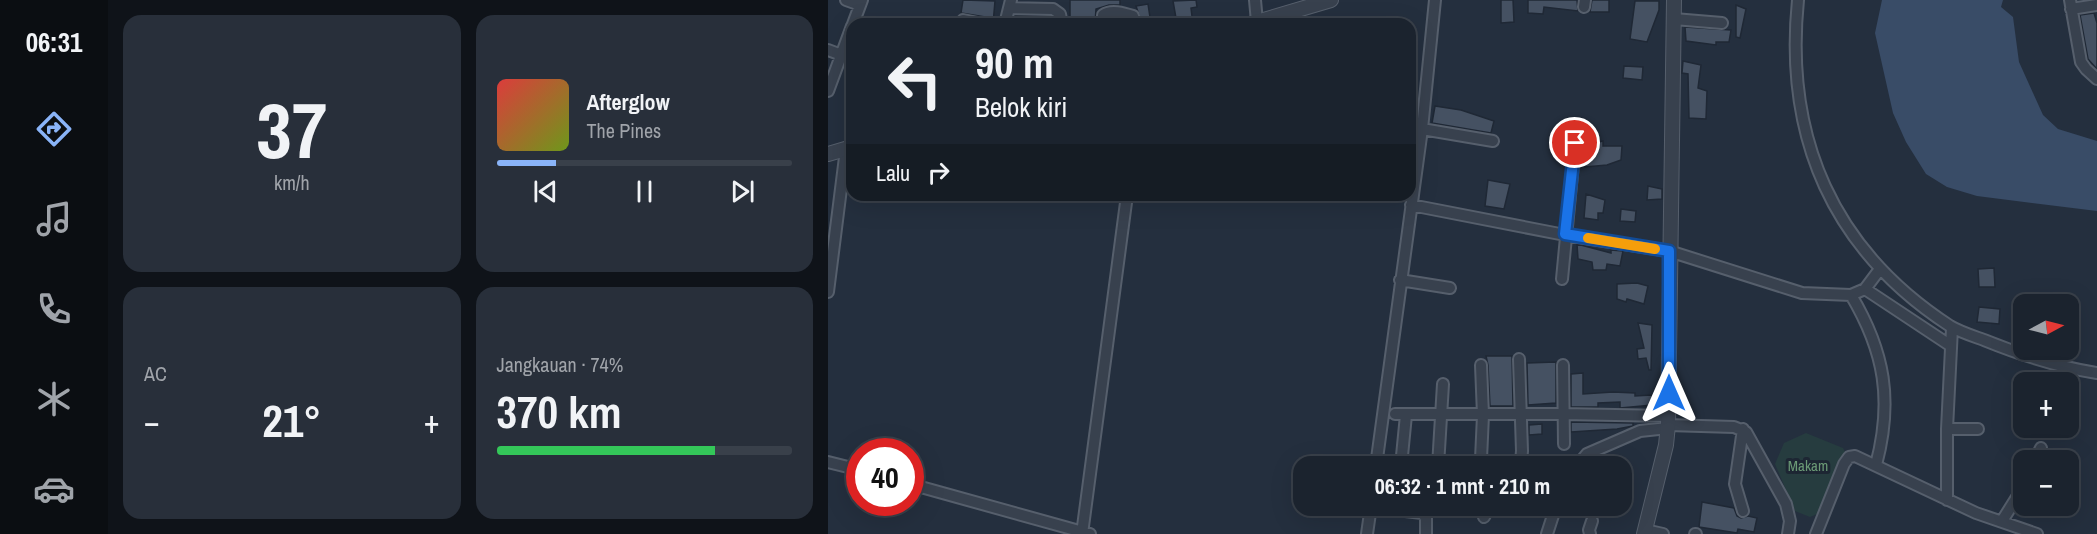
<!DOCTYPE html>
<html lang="id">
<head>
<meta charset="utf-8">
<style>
	:root { --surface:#1b232e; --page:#282f3a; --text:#f1f3f6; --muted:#a0a4aa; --line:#39404a; --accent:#8ab4f8 }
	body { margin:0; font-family:"Archivo Narrow",sans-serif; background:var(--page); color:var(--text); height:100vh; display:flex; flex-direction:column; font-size:22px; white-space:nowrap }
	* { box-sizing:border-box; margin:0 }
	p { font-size:20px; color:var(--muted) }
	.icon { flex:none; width:33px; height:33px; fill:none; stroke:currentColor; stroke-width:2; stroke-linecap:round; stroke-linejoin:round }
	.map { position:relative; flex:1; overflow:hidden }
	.side { display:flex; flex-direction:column; gap:15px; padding:15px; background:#0f1319; width:720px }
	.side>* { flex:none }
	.banner { position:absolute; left:18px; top:18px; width:570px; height:183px; border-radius:18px; box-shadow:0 6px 24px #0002,0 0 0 2px var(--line); background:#1b232e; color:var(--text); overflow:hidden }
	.needle { width:39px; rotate:83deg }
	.tools { position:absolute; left:1185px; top:294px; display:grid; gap:12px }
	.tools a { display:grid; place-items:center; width:66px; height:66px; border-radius:12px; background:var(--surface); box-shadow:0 6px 24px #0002,0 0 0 2px var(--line); font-size:30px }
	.speed { position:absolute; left:18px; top:438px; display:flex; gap:12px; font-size:30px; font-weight:700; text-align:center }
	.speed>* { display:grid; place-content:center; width:78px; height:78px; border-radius:50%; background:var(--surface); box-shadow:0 6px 24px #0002,0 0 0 2px var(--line); line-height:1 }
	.speed .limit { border:9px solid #d22; background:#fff; color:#111 }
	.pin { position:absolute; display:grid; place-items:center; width:51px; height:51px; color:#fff; margin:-26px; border:3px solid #fff; border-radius:50%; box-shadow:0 2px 6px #0007 }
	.me { position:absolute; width:66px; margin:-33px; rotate:0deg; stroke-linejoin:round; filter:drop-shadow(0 0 4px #0008) }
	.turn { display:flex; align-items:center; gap:21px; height:126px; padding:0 30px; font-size:27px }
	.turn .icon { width:78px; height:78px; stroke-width:2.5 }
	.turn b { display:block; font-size:42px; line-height:51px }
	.then { display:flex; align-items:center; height:57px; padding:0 30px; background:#0003; gap:12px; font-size:22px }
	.big { font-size:45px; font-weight:800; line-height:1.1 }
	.side .card { flex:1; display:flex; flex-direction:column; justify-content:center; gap:9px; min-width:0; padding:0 21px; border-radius:18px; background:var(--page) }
	.side .dial { align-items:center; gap:0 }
	.dial b { font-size:78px; line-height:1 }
	.song { display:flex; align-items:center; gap:18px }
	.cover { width:72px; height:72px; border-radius:9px; background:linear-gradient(135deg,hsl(0 70% 55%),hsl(80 70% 35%)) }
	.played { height:6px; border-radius:3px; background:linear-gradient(90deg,var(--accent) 20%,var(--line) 20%) }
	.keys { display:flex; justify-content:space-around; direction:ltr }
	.heat { display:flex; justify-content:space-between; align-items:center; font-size:33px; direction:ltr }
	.charge { height:9px; border-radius:4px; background:linear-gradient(90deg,#34c759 74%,var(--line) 0) }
	.side .tiles { flex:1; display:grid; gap:15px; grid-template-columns:repeat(2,1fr) }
	.trip { position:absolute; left:465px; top:456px; width:339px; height:60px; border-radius:18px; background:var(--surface); box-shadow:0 6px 24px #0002,0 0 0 2px var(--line); font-weight:800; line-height:60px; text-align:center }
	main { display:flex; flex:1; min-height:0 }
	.tabs { display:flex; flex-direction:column; width:108px; justify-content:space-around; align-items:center; background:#0b0e12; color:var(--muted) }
	.tabs .icon { width:42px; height:42px }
	.tabs .selected { color:var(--accent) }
	.tabs b { font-size:27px; color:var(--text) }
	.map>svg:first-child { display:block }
	.green { fill:#263c3f }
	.water { fill:#394c67 }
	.building { fill:#455162; stroke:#1f2835; stroke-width:1.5 }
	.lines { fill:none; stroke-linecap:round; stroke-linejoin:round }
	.minor-casing { stroke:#565f6c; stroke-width:14 }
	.tertiary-casing { stroke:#565f6c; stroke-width:16 }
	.minor { stroke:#38414e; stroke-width:10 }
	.tertiary { stroke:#38414e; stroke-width:14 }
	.route-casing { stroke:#114b97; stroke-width:15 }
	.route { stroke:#1a73e8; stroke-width:10 }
	.slow { stroke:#f59e0b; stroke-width:10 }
	.labels { text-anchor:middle; stroke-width:6; stroke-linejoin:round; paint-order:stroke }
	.park-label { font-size:15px; fill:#6b9a76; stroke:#1d2633 }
</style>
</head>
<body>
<main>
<nav class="tabs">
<b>06:31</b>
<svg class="icon selected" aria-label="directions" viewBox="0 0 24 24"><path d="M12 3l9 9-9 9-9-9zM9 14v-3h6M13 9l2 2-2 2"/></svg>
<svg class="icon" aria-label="music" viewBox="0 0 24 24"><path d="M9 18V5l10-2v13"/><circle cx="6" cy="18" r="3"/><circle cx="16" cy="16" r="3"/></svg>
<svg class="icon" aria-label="phone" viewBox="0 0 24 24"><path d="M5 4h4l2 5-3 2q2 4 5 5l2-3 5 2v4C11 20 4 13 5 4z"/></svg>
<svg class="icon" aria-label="climate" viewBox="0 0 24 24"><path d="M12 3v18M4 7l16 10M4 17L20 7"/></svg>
<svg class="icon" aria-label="car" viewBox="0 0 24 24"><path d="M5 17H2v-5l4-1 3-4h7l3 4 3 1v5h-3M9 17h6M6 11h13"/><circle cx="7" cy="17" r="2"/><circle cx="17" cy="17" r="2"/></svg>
</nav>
<section class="side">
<div class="tiles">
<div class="card dial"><b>37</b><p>km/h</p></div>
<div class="card">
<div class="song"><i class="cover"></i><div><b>Afterglow</b><p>The Pines</p></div></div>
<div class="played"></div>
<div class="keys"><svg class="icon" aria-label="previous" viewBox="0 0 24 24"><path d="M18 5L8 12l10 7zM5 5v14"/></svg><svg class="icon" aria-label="pause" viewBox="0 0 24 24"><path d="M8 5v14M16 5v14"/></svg><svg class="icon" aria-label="next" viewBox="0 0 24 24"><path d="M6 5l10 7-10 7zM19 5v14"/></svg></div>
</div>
<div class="card"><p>AC</p>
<div class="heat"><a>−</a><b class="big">21°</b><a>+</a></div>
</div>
<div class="card"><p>Jangkauan · 74%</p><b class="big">370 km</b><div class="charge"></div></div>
</div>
</section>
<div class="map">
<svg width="1269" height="534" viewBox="0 0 1269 534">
	<rect width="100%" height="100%" fill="#242f3e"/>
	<path class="green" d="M 978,433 L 1015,448 L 1017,452 L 994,512 L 982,517 L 967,511 L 947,464 L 956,443 Z"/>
	<path class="water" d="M 1054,0 L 1175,0 L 1173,7 L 1185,17 L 1191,62 L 1215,115 L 1230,129 L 1269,141 L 1269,211 L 1149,196 L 1119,187 L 1098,174 L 1078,142 L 1065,113 L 1047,33 Z"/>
	<path class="building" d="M 135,0 L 167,1 L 165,24 L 162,24 L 157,17 L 133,13 Z
		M 242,0 L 292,0 L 292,5 L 281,5 L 268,9 L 267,24 L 242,24 Z
		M 368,0 L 369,7 L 363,8 L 365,24 L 349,24 L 345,1 Z
		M 673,0 L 685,0 L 686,22 L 673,23 Z
		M 700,0 L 749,0 L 750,11 L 716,7 L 715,14 L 700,13 Z
		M 764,0 L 781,0 L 781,12 L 762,12 Z
		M 807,1 L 831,1 L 831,10 L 819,42 L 802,39 Z
		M 320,4 L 323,24 L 314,24 L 308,6 Z
		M 908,5 L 918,9 L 912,38 L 908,37 Z
		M 1266,13 L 1269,23 L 1269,69 L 1260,59 L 1252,15 Z
		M 187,16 L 223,16 L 225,18 L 226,24 L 185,24 Z
		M 857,27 L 903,30 L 901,42 L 888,42 L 888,45 L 858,41 Z
		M 855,61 L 873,65 L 870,88 L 879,91 L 878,119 L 861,118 L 860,74 L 854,73 Z
		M 796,66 L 815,67 L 814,80 L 795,78 Z
		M 607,106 L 633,110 L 666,121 L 663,133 L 604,123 Z
		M 775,141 L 775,146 L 794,146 L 793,160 L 779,165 L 757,167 L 754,146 Z
		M 660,180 L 682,184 L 676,209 L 657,206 Z
		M 820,186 L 834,189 L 834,199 L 819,200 Z
		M 758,194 L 777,200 L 775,213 L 770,213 L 770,220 L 756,218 Z
		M 793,209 L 808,211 L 807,222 L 792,221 Z
		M 749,244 L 783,253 L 783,250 L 795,251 L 792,266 L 779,264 L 778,270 L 765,270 L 764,262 L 750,259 Z
		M 1166,268 L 1167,287 L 1151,287 L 1150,269 Z
		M 809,283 L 820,286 L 816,304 L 799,299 L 798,302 L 789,299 L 789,284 Z
		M 1151,307 L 1172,309 L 1171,324 L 1149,322 Z
		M 810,323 L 824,325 L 823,370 L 821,370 L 818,358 L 810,359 L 809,349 L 816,348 Z
		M 658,356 L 684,356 L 685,406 L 662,406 L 660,365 Z
		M 728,362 L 728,403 L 700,405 L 699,363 Z
		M 755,373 L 755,394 L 785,392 L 807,393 L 807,396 L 824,395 L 825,405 L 792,408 L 792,402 L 770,403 L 770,407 L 743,407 L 743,374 Z
		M 743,422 L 805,423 L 805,426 L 789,429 L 743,432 Z
		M 714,424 L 714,434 L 701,435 L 701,425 Z
		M 874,502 L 906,508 L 909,516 L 913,518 L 920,516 L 929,518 L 926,532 L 910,529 L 909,533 L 871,527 Z"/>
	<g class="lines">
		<defs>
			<path id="minor" d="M 18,0 L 32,5
				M 427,0 L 429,22
				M 970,0 C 956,138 1005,250 1122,326 C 1132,332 1145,336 1156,340 C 1193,355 1230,367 1269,373
				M 1242,0 L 1253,62 L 1258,69 L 1269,79
				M 756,7 L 757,0
				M 181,8 L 225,9 L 232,14 L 234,24
				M 1243,9 L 1269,5
				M 846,19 L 894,23
				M 135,20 L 155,24
				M 25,24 L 34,0
				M 177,24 L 183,0
				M 275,24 L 275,15 C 283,9 296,13 305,16 L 307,24
				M 0,50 L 24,59
				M 0,91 L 24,26
				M 594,129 L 665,141
				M 583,205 L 737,235 L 841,251 L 974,293 L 1023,295 L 1037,289 L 1052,269
				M 734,279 L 747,143
				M 572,280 L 622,288
				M 1037,289 L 1123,346
				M 0,292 L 18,149
				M 1023,295 C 1057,352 1065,401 1048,465
				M 735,365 L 736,444
				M 567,414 L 735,414 L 840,416
				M 840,425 L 906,427 L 918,432 L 958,504 L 962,521 L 960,534
				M 915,429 L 907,484 L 915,511
				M 1119,429 L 1150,429
				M 653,459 L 655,415 L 653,365
				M 1207,460 L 1213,448
				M 0,462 L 32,470
				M 548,466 L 594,129 L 607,0
				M 573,466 L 578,415
				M 610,466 L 615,384
				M 688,466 L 693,462 L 694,451 L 691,359
				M 749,466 L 759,454 L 812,431 L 840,428
				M 82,484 L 262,534
				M 1119,500 L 1119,429 L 1124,328
				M 543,507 L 594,513 L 598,518 L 598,534
				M 656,517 L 662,506
				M 1174,521 L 1196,486
				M 817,530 L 835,534
				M 254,534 L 299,195
				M 539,534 L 543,506
				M 719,534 L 728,506
				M 762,534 L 761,530 L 764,521
				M 867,534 L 868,534
				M 988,534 L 1016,464 L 1021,457 L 1027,456 L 1148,513 L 1209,534"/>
			<path id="tertiary" d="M 422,24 L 503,0
				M 0,154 L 24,147
				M 816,534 L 838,445 L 840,425 L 846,0"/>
		</defs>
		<use href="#minor" class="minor-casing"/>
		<use href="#tertiary" class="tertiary-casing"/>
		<use href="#minor" class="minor"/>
		<use href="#tertiary" class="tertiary"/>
	</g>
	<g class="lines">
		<defs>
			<path id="route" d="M 747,143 L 737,234 L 841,251 L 841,393"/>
		</defs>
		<use href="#route" class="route-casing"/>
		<use href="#route" class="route"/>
		<path class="slow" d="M 760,238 L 827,249"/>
	</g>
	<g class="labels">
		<g class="park-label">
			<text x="980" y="471">Makam</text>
		</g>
	</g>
</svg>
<div class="tools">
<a><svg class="needle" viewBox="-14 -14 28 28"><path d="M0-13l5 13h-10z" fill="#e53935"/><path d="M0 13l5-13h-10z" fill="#a0a4aa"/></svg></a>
<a>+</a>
<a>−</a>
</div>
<div class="speed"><div class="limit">40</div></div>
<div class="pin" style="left:747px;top:143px;background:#d93025"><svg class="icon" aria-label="arrive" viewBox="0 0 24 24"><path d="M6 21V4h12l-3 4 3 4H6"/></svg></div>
<svg class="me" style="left:841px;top:393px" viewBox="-20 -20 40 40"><path d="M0-17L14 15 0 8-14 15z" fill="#1a73e8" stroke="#fff" stroke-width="4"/></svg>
<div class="trip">06:32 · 1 mnt · 210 m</div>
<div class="banner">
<div class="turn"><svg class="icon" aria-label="left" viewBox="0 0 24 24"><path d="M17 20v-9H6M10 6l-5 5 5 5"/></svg><div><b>90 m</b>Belok kiri</div></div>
<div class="then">Lalu<svg class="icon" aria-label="right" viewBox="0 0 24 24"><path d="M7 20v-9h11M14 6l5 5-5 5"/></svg></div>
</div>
</div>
</main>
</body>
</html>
